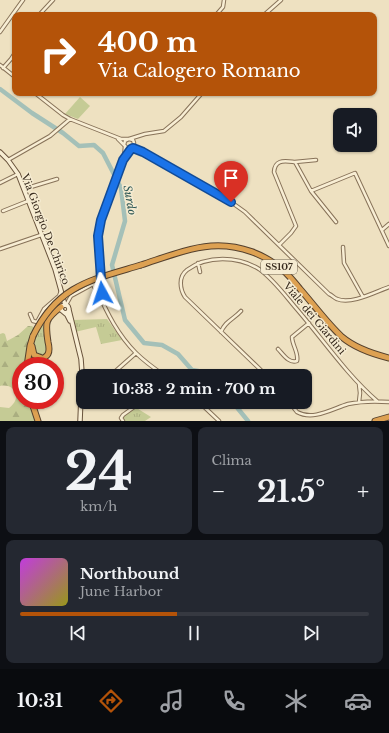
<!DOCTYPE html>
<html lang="it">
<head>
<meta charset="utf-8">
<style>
	:root { --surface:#171b24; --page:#242831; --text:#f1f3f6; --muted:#9ea1a6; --line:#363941; --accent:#b45309 }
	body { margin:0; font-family:"Libre Baskerville",serif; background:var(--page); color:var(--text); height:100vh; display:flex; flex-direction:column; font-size:15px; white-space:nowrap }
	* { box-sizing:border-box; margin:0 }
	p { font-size:13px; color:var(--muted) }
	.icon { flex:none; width:22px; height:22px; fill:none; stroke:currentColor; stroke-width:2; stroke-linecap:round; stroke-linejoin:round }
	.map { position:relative; height:421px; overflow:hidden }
	.details { display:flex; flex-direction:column; gap:6px; padding:6px; background:#0d0f14; flex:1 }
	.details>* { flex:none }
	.top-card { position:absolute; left:12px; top:12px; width:365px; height:84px; border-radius:8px; box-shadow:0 1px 3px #0004; background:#b45309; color:#fff; overflow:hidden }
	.buttons { position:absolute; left:333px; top:108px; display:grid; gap:8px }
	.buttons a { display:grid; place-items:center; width:44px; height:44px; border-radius:8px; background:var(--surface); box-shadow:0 1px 3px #0004; font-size:20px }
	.speed { position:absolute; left:12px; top:357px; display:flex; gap:8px; font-size:20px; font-weight:700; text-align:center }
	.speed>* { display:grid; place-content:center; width:52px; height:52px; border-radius:50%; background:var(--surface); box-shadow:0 1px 3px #0004; line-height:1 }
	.speed .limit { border:6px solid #d22; background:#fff; color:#111 }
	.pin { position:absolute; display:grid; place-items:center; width:34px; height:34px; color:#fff; margin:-41px -17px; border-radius:50% 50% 50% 0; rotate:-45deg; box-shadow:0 0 4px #0007 }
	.pin .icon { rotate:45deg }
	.me { position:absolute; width:44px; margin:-22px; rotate:355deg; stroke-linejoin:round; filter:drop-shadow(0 0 3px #0008) }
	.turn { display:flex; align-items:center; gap:14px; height:84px; padding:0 20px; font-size:18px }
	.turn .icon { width:52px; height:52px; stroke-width:2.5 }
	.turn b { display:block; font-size:28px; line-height:34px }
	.big { font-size:30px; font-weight:700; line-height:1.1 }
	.details .widget { flex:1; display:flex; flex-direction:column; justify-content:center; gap:6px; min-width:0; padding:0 14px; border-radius:8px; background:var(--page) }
	.details .dial { align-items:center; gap:0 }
	.dial b { font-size:52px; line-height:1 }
	.song { display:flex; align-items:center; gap:12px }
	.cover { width:48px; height:48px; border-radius:6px; background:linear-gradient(135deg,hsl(290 70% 55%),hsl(60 70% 35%)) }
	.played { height:4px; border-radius:2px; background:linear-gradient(90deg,var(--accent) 45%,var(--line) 45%) }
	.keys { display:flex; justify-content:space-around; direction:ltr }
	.heat { display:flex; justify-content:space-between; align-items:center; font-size:22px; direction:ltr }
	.details .tiles { flex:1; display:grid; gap:6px; grid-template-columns:1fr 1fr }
	.widget:last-child { grid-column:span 2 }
	.trip { position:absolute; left:76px; top:369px; width:236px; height:40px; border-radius:8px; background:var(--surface); box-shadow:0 1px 3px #0004; font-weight:700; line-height:40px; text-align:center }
	.menu { display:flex; height:64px; justify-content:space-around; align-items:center; background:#090b0e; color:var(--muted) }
	.menu .icon { width:28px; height:28px }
	.menu .active { color:var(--accent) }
	.menu b { font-size:18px; color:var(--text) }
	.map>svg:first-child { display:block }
	.grass { fill:url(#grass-tufts) }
	.forest { fill:url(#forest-firs) }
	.garden { fill:#c5cb95 }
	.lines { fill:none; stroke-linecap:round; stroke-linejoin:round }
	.river { stroke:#a4c0b8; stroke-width:4.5 }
	.street-casing { stroke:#877259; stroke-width:4.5 }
	.secondary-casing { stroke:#69533c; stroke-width:5.5 }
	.highway-casing { stroke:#54402d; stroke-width:7 }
	.street { stroke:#f8eed4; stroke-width:2.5 }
	.secondary { stroke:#f8eed4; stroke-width:3.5 }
	.highway { stroke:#dda152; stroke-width:5 }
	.highway-bridge-casing { stroke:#54402d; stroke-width:7; stroke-linecap:butt }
	.highway-bridge { stroke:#dda152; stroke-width:5 }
	.route-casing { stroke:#114b97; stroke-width:10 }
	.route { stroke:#1a73e8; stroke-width:7 }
	.labels { text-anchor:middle; stroke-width:3; stroke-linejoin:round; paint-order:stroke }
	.shield { fill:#f5ebd1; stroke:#706453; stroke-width:1 }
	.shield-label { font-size:9px; font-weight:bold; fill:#372a1d }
	.street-label { font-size:10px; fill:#372a1d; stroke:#f5ebd1 }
	.water-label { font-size:11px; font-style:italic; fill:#2c5654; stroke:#f5ebd1 }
</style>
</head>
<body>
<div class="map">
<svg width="389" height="421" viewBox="0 0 389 421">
	<defs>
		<pattern id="grass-tufts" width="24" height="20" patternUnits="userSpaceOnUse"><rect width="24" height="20" fill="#c5cb95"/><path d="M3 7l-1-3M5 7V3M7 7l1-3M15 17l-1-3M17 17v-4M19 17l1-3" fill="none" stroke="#aaae80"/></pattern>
		<pattern id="forest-firs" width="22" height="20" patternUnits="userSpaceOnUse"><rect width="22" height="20" fill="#c5cb95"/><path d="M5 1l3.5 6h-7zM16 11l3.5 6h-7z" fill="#aaae80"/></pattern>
	</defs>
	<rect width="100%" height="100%" fill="#eee1c1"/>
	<path class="grass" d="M 107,319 L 122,340 L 101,344 L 96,327 L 75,332 L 73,320 Z
		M 43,323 L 47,351 L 44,356 L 36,356 C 30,343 36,334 43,323 Z
		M 135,407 L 151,417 L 145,421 L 124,421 L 122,418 L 122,416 Z"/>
	<path class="forest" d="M 28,326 L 32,326 L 35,329 L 27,352 L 25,366 L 21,366 L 21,400 L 28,400 L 35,421 L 0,421 L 0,407 L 9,408 C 23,398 15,383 0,386 L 0,334 L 3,333 L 5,334 L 7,341 L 18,335 Z"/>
	<path class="garden" d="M 80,97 L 90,106 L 78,119 L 65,114 Z"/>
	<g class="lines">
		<path class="river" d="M 0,89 L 32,113 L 63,133 L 79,146 L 94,145 L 103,153 L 121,188 L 125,221 L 112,265 L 125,320 L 144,343 L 162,345 L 178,354 L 192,370 L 198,371 L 206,376
			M 222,402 L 235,405 L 248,421"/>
		<defs>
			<path id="street" d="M 39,15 L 53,0
				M 216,15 L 223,7 L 224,0
				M 264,15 L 281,0
				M 0,32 L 23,0
				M 0,65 L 15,77
				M 3,68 L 11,59 L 15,53
				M 35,93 L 63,115 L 70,119 L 121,139 L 128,139
				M 118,139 L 128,149 L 133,148 L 134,143 L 133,140 L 129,139 L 125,141 L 124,145
				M 129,139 L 145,134 L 164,131 L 181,117 L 202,93
				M 133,148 L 143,152 L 231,202 L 245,212 L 329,294 C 332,295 334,298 337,299 C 351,305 375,292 389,287
				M 124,157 L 125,146
				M 8,160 L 50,136 L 70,119
				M 295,162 L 316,160
				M 0,183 L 18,174
				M 24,189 L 57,179
				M 311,191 L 355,173 L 389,246
				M 3,211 L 28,201
				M 382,230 L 389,224
				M 279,245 L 291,233 L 296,226 L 274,172 C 275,159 284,161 295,162 L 311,191 L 336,222
				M 343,247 L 344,263 L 363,297
				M 0,249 L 41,235
				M 198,263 L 200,272
				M94 286a4 4 0 1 1 8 0a4 4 0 1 1-8 0Z
				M 101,283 C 100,268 98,252 98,237 C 98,217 118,163 131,149
				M 102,288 L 103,301
				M 97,290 C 107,313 118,335 136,353 C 144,361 155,369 165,376
				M 66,305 L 71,296 L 95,283
				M 30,314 L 33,321 L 37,322 L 44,309 L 59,296 L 61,291
				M 221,332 C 225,321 234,319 241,311
				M 278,349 C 283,354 289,364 297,361 C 299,353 292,345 292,337 L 309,323
				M 110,376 L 136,353
				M 267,376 L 185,297 C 180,289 178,277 187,270 C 207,255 238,256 259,269 C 273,279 284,294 295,307 C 322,338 346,374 377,401
				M 199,402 L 219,421
				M 290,402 C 292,405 294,409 297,412 C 313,421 332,409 348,404 C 362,401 375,401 389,402
				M 359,402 L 360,393 L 359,384
				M 123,421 L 121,418 L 123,415 L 141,402"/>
			<path id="secondary" d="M 0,152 L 8,160 L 18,174 L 55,269 L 65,305
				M 69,310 L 81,359 L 82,373 L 80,421
				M 65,313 L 68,312 L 69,309 L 68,306 L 65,305 L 62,306 L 61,310 L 67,315 L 70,321"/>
			<path id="highway" d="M 141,265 C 163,258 187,248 211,246 C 239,244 266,254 286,273 C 291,278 296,284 300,289 C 314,305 327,323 342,337 C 355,348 373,354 389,358
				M 32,346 L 34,355 L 42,358
				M 27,366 L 30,346 L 33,336
				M 33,366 C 37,361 45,359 48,354 C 50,350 49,346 48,342 C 45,322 45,319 61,307
				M 31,400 L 38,421
				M 375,421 L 389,417"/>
		</defs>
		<use href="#street" class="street-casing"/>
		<use href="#secondary" class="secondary-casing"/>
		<use href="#highway" class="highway-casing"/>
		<use href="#street" class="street"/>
		<use href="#secondary" class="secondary"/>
		<use href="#highway" class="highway"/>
		<defs>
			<path id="highway-bridge" d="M 33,336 C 58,285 91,280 141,265"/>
		</defs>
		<use href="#highway-bridge" class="highway-bridge-casing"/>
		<use href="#highway-bridge" class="highway-bridge"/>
	</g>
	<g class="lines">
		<defs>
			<path id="route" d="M 102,293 L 98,236 L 101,220 L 123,160 L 131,149 L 133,148 L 143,152 L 231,202"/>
		</defs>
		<use href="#route" class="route-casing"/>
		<use href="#route" class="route"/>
	</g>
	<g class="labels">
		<rect class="shield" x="261" y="260" width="36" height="14" rx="3"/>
		<g class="shield-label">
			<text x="279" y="270">SS107</text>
		</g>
		<g class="street-label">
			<text transform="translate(46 229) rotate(69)" y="4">Via Giorgio De Chirico</text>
			<text transform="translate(315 318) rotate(50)" y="4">Viale dei Giardini</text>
		</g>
		<g class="water-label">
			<text transform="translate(130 200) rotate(79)" y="4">Surdo</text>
		</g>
	</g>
</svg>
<div class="buttons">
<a><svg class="icon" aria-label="sound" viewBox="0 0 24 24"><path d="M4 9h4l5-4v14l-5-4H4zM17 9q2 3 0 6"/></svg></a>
</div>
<div class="speed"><div class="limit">30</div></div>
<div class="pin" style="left:231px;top:202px;background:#d93025"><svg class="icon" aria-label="arrive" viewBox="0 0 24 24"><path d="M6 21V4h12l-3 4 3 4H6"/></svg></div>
<svg class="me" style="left:102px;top:293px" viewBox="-20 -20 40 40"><path d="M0-17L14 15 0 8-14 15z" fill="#1a73e8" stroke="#fff" stroke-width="4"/></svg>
<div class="trip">10:33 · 2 min · 700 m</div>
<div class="top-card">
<div class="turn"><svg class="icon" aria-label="right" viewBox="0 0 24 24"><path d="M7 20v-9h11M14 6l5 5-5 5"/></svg><div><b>400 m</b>Via Calogero Romano</div></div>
</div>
</div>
<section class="details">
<div class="tiles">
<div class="widget dial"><b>24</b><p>km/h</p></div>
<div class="widget"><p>Clima</p>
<div class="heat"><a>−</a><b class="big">21.5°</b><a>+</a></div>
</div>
<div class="widget">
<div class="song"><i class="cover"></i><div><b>Northbound</b><p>June Harbor</p></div></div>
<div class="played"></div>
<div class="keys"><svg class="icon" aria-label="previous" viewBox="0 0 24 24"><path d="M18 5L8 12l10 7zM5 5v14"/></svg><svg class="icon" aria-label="pause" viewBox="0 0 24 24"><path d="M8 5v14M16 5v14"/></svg><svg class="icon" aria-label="next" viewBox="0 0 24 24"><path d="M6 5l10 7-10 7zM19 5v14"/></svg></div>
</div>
</div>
</section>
<nav class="menu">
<b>10:31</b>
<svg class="icon active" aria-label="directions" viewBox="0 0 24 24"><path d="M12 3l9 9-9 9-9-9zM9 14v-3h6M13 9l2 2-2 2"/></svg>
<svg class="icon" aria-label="music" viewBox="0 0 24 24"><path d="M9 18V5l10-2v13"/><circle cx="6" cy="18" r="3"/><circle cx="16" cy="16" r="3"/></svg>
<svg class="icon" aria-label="phone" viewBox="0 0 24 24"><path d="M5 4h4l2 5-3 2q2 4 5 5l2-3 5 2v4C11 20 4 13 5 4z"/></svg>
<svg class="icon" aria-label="climate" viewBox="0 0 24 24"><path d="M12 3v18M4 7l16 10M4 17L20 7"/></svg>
<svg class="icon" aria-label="car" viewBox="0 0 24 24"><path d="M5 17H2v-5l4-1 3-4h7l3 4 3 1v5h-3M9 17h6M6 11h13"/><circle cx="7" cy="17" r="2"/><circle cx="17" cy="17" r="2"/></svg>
</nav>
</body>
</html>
